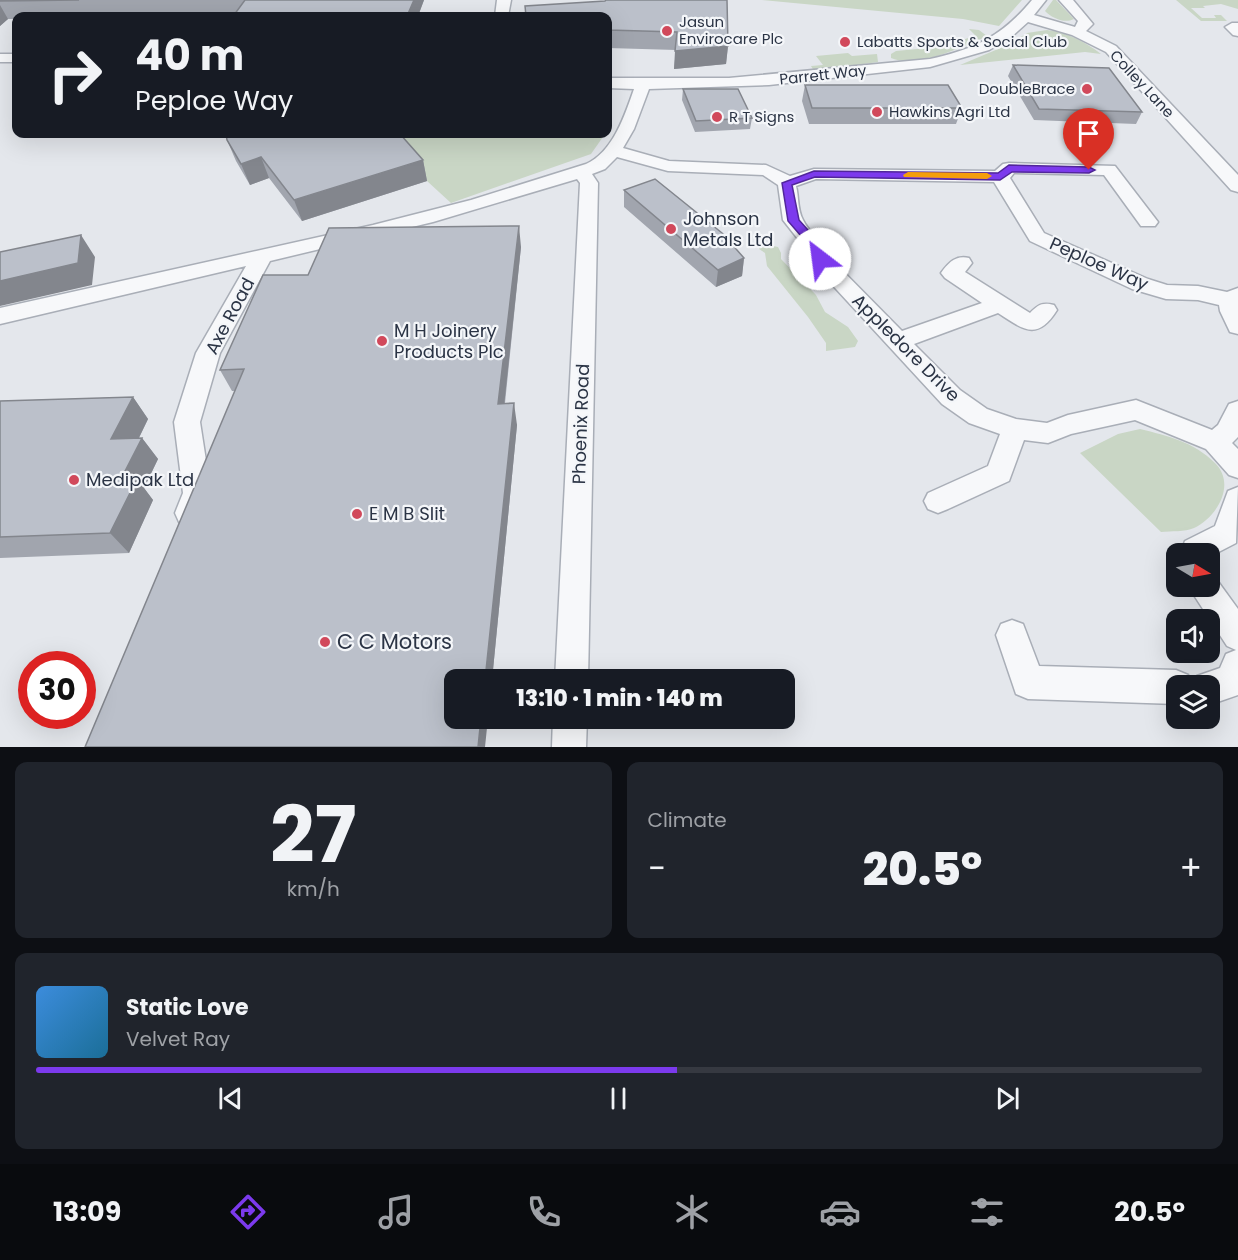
<!DOCTYPE html>
<html lang="en">
<head>
<meta charset="utf-8">
<style>
	:root { --surface:#171b24; --page:#20242c; --text:#f1f3f6; --muted:#9ea1a6; --line:#363941; --accent:#7c3aed }
	body { margin:0; font-family:Poppins,sans-serif; background:var(--page); color:var(--text); height:100vh; display:flex; flex-direction:column; font-size:22px; white-space:nowrap }
	* { box-sizing:border-box; margin:0 }
	p { font-size:20px; color:var(--muted) }
	.icon { flex:none; width:33px; height:33px; fill:none; stroke:currentColor; stroke-width:2; stroke-linecap:round; stroke-linejoin:round }
	.map { position:relative; height:747px; overflow:hidden }
	.side { display:flex; flex-direction:column; gap:15px; padding:15px; background:#0d0f14; flex:1 }
	.side>* { flex:none }
	.guide { position:absolute; left:12px; top:12px; width:600px; height:126px; border-radius:12px; box-shadow:0 6px 24px #0002; background:#171b24; color:var(--text); overflow:hidden }
	.needle { width:39px; rotate:100deg }
	.buttons { position:absolute; left:1166px; top:543px; display:grid; gap:12px }
	.buttons a { display:grid; place-items:center; width:54px; height:54px; border-radius:12px; background:var(--surface); box-shadow:0 6px 24px #0002; font-size:30px }
	.speed { position:absolute; left:18px; top:651px; display:flex; gap:12px; font-size:30px; font-weight:700; text-align:center }
	.speed>* { display:grid; place-content:center; width:78px; height:78px; border-radius:50%; background:var(--surface); box-shadow:0 6px 24px #0002; line-height:1 }
	.speed .limit { border:9px solid #d22; background:#fff; color:#111 }
	.pin { position:absolute; display:grid; place-items:center; width:51px; height:51px; color:#fff; margin:-62px -26px; border-radius:50% 50% 50% 0; rotate:-45deg; box-shadow:0 0 6px #0007 }
	.pin .icon { rotate:45deg }
	.me { position:absolute; width:66px; margin:-33px; rotate:330deg; stroke-linejoin:round; filter:drop-shadow(0 0 4px #0008) }
	.turn { display:flex; align-items:center; gap:21px; height:126px; padding:0 24px; font-size:27px }
	.turn .icon { width:78px; height:78px; stroke-width:2.5 }
	.turn b { display:block; font-size:42px; line-height:51px }
	.big { font-size:45px; font-weight:800; line-height:1.1 }
	.side .tile { flex:1; display:flex; flex-direction:column; justify-content:center; gap:9px; min-width:0; padding:0 21px; border-radius:12px; background:var(--page) }
	.side .dial { align-items:center; gap:0 }
	.dial b { font-size:78px; line-height:1 }
	.song { display:flex; align-items:center; gap:18px }
	.cover { width:72px; height:72px; border-radius:9px; background:linear-gradient(135deg,hsl(210 70% 55%),hsl(200 70% 35%)) }
	.played { height:6px; border-radius:3px; background:linear-gradient(90deg,var(--accent) 55%,var(--line) 55%) }
	.keys { display:flex; justify-content:space-around; direction:ltr }
	.heat { display:flex; justify-content:space-between; align-items:center; font-size:33px; direction:ltr }
	.side .tiles { flex:1; display:grid; gap:15px; grid-template-columns:1fr 1fr }
	.tile:last-child { grid-column:span 2 }
	.trip { position:absolute; left:444px; top:669px; width:351px; height:60px; border-radius:12px; background:var(--surface); box-shadow:0 6px 24px #0002; font-weight:800; line-height:60px; text-align:center }
	.dock { display:flex; height:96px; justify-content:space-around; align-items:center; background:#090b0e; color:var(--muted) }
	.dock .icon { width:42px; height:42px }
	.dock .active { color:var(--accent) }
	.dock b { font-size:27px; color:var(--text) }
	.map>svg:first-child { display:block }
	.green { fill:#c9d6c5 }
	.lines { fill:none; stroke-linecap:round; stroke-linejoin:round }
	.street-casing { stroke:#a9aeb7; stroke-width:3 }
	.street { fill:#f7f8fa; fill-rule:evenodd }
	.wall { fill:#a1a5ae }
	.shaded-wall { fill:#83868d }
	.building { fill:#bbc0ca; stroke:#83868d; stroke-width:1.5 }
	.route { fill:#7c3aed; stroke:#51269a; stroke-width:1.5 }
	.slow { fill:#f59e0b }
	.poi-dot { fill:#d1495b; stroke:#f4f6f9; stroke-width:2 }
	.labels { text-anchor:middle; stroke-width:4.5; stroke-linejoin:round; paint-order:stroke }
	.far-poi-label { font-size:15px; fill:#2b3445; stroke:#f4f6f9; text-anchor:start }
	.far-street-label { font-size:15px; fill:#2b3445; stroke:#f4f6f9 }
	.poi-label { font-size:18px; fill:#2b3445; stroke:#f4f6f9; text-anchor:start }
	.street-label { font-size:18px; fill:#2b3445; stroke:#f4f6f9 }
	.near-poi-label { font-size:21px; fill:#2b3445; stroke:#f4f6f9; text-anchor:start }
</style>
</head>
<body>
<div class="map">
<svg width="1238" height="747" viewBox="0 0 1238 747">
	<rect width="100%" height="100%" fill="#e4e7ec"/>
	<path class="green" d="M 762,0 L 1022,0 L 999,26 L 963,19 Z
		M 1053,0 L 1056,0 L 1074,19 C 1064,24 1052,18 1045,11 Z
		M 1176,0 L 1238,0 L 1238,9 L 1221,4 L 1203,6 L 1205,8 L 1191,8 L 1202,18 L 1216,18 L 1214,15 L 1221,15 L 1227,21 L 1201,21 Z
		M 969,29 L 979,30 L 987,36 C 964,47 915,69 891,58 L 891,54 L 896,51 L 949,46 L 975,35 Z
		M 1047,30 C 1068,33 1084,41 1101,54 L 1085,52 L 960,65 L 1010,44 L 1027,33 Z
		M 848,53 L 852,56 L 877,54 L 878,62 L 814,71 L 811,66 L 823,65 L 816,56 Z
		M 386,134 L 605,134 L 591,154 L 451,203 L 427,181 Z
		M 764,244 L 778,247 L 781,253 L 781,259 L 816,295 L 825,312 L 848,327 L 858,341 L 855,347 L 826,351 L 826,343 L 808,317 L 767,266 L 765,253 L 759,249 L 759,245 Z
		M 1140,429 C 1168,436 1194,442 1215,463 C 1237,485 1216,518 1194,528 C 1185,532 1171,531 1161,532 L 1080,453 L 1118,434 Z"/>
	<g class="lines">
		<defs>
			<path id="street" d="M 497,0 L 511,0 L 508,16 L 495,16 Z
				M 1032,0 L 1046,0 L 1034,15 L 1075,27 L 1078,21 L 1059,0 L 1073,0 L 1093,24 L 1086,31 L 1116,46 L 1238,175 L 1238,192 L 1231,190 L 1106,52 L 1072,35 L 1028,22 L 1009,39 L 989,50 L 930,67 L 769,85 L 649,89 L 634,129 L 623,148 L 669,161 L 766,165 L 790,176 L 814,169 L 995,171 L 1003,164 L 1009,163 L 1115,166 L 1158,222 L 1155,226 L 1141,226 L 1104,175 L 1014,173 L 1010,178 L 1044,233 L 1148,279 L 1167,285 L 1198,286 L 1227,292 L 1238,288 L 1238,334 L 1230,332 L 1220,311 L 1219,305 L 1198,300 L 1166,299 L 1132,289 L 1030,241 L 994,182 L 816,179 L 796,186 C 799,197 797,209 803,220 C 810,234 823,242 829,257 L 902,331 L 982,303 L 945,278 L 941,273 C 949,262 956,255 969,258 L 972,263 L 965,272 L 1030,313 C 1038,305 1042,302 1054,305 L 1057,310 C 1037,342 1023,329 998,313 L 914,344 L 960,390 L 987,409 L 1016,419 L 1047,423 L 1068,415 L 1136,400 L 1212,430 L 1218,425 L 1229,404 L 1238,401 L 1238,437 L 1232,443 L 1238,449 L 1238,478 L 1229,475 L 1206,449 L 1135,420 L 1071,434 L 1048,443 L 1024,440 L 1009,481 L 948,509 L 938,513 L 928,509 L 924,501 L 928,493 L 988,466 L 1000,434 L 969,423 L 942,404 L 813,264 L 805,248 L 783,220 L 778,185 L 763,175 L 668,171 L 617,157 L 605,169 L 592,174 L 598,183 L 588,680 L 555,680 L 580,183 L 577,179 L 433,222 L 270,261 L 220,353 L 200,422 L 211,493 L 199,522 L 189,525 L 179,522 L 175,513 L 183,493 L 174,422 L 196,353 L 246,266 L 0,324 L 0,308 L 373,225 L 471,200 L 586,164 C 613,152 625,115 634,89 L 608,88 L 608,78 L 729,78 L 930,59 C 976,49 1003,35 1032,0 Z
				M 1232,23 L 1238,23 L 1238,36 L 1233,35 L 1225,27 Z
				M 0,54 L 16,54 L 16,62 L 0,62 Z
				M 1238,487 L 1236,543 L 1209,557 L 1209,554 L 1180,554 L 1185,541 L 1215,526 L 1228,491 Z
				M 1209,574 L 1214,576 L 1238,609 L 1238,695 L 1209,705 L 1209,686 L 1193,686 L 1197,676 L 1220,668 L 1226,654 L 1236,650 L 1227,646 L 1188,586 L 1209,586 Z
				M 1012,620 L 1023,624 L 1039,666 L 1176,670 L 1188,675 L 1192,686 L 1176,686 L 1176,704 L 1028,699 L 1016,694 L 996,635 L 1001,624 Z
				M 553,718 L 587,718 L 586,747 L 552,747 Z"/>
		</defs>
		<use href="#street" class="street-casing"/>
		<use href="#street" class="street"/>
	</g>
	<path class="wall" d="M 0,0 L 424,0 L 418,16 L 16,16 L 16,19 L 8,19 L 0,26 Z
		M 605,1 L 728,46 L 726,64 L 674,69 L 676,50 L 608,48 L 608,16 L 526,16 L 525,6 Z
		M 1013,65 L 1142,112 L 1136,124 L 1034,120 L 1008,76 Z
		M 805,85 L 962,108 L 956,124 L 809,124 L 802,101 Z
		M 683,89 L 752,118 L 750,129 L 695,132 L 682,100 Z
		M 227,140 L 423,160 L 427,181 L 302,221 L 269,178 L 250,185 L 236,161 Z
		M 624,190 L 744,258 L 742,276 L 716,287 L 624,207 Z
		M 521,247 L 505,403 L 517,425 L 492,680 L 454,680 L 234,391 L 232,391 L 220,370 L 308,275 Z
		M 133,397 L 148,419 L 139,438 L 142,438 L 158,459 L 144,488 L 153,500 L 129,553 L 0,558 L 0,401 Z"/>
	<path class="shaded-wall" d="M 414,0 L 424,0 L 418,16 L 407,16 Z
		M 0,5 L 8,19 L 0,26 Z
		M 728,46 L 726,64 L 674,69 L 675,51 Z
		M 261,157 L 269,178 L 250,185 L 241,164 Z
		M 423,160 L 427,181 L 302,221 L 294,200 Z
		M 519,226 L 521,247 L 502,425 L 498,404 Z
		M 81,235 L 95,257 L 92,285 L 0,306 L 0,281 Z
		M 744,258 L 742,276 L 716,287 L 718,270 Z
		M 133,397 L 148,419 L 128,460 L 111,439 Z
		M 514,403 L 517,425 L 492,680 L 485,680 Z
		M 142,438 L 158,459 L 144,488 L 153,500 L 129,553 L 110,533 L 121,479 Z
		M 481,718 L 488,718 L 485,747 L 478,747 Z"/>
	<path class="building" d="M 0,0 L 79,0 L 0,1 Z
		M 245,0 L 414,0 L 407,16 L 320,16 L 322,13 L 234,15 Z
		M 606,0 L 727,0 L 728,46 L 675,51 L 677,32 L 608,30 L 608,16 L 526,16 L 525,6 L 605,1 Z
		M 1013,65 L 1109,68 L 1142,112 L 1039,109 Z
		M 805,85 L 948,85 L 962,108 L 812,108 Z
		M 683,89 L 738,89 L 752,118 L 696,121 Z
		M 226,134 L 400,134 L 423,160 L 294,200 L 261,157 L 241,164 L 227,140 Z
		M 655,179 L 722,233 L 744,258 L 718,270 L 624,190 Z
		M 519,226 L 498,404 L 514,403 L 485,680 L 454,680 L 454,718 L 481,718 L 478,747 L 85,747 L 244,369 L 220,370 L 263,275 L 308,275 L 329,228 Z
		M 81,235 L 78,263 L 0,281 L 0,252 Z
		M 133,397 L 111,439 L 142,438 L 121,479 L 137,479 L 110,533 L 0,537 L 0,401 Z"/>
	<path class="route" d="M 1009,165 L 1089,167 L 1095,170 L 1089,173 L 1012,172 L 1000,180 L 815,177 L 792,185 L 799,220 L 816,239 L 826,259 L 820,263 L 816,262 L 807,243 L 788,221 L 782,183 L 814,171 L 998,173 Z"/>
	<path class="slow" d="M 908,172 L 987,173 L 992,176 L 987,179 L 904,177 L 903,175 Z"/>
	<g class="poi-dot">
		<circle cx="667" cy="31" r="6"/>
		<circle cx="845" cy="42" r="6"/>
		<circle cx="1087" cy="89" r="6"/>
		<circle cx="877" cy="112" r="6"/>
		<circle cx="717" cy="117" r="6"/>
		<circle cx="671" cy="229" r="6"/>
		<circle cx="382" cy="341" r="6"/>
		<circle cx="74" cy="480" r="6"/>
		<circle cx="357" cy="514" r="6"/>
		<circle cx="325" cy="642" r="6"/>
	</g>
	<g class="labels">
		<g class="far-poi-label">
			<text x="679" y="27">Jasun<tspan x="679" dy="17">Envirocare Plc</tspan></text>
			<text x="857" y="47">Labatts Sports &amp; Social Club</text>
			<text x="1075" y="94" text-anchor="end">DoubleBrace</text>
			<text x="889" y="117">Hawkins Agri Ltd</text>
			<text x="729" y="122">R T Signs</text>
		</g>
		<g class="far-street-label">
			<text transform="translate(823 75) rotate(-6)" y="5">Parrett Way</text>
			<text transform="translate(1142 84) rotate(47)" y="5">Colley Lane</text>
		</g>
		<g class="poi-label">
			<text x="683" y="225">Johnson<tspan x="683" dy="21">Metals Ltd</tspan></text>
			<text x="394" y="337">M H Joinery<tspan x="394" dy="21">Products Plc</tspan></text>
			<text x="86" y="486">Medipak Ltd</text>
			<text x="369" y="520">E M B Slit</text>
		</g>
		<g class="street-label">
			<text transform="translate(1099 264) rotate(24)" y="6">Peploe Way</text>
			<text transform="translate(230 316) rotate(-62)" y="6">Axe Road</text>
			<text transform="translate(906 348) rotate(45)" y="6">Appledore Drive</text>
			<text transform="translate(581 424) rotate(-88)" y="6">Phoenix Road</text>
		</g>
		<g class="near-poi-label">
			<text x="337" y="649">C C Motors</text>
		</g>
	</g>
</svg>
<div class="buttons">
<a><svg class="needle" viewBox="-14 -14 28 28"><path d="M0-13l5 13h-10z" fill="#e53935"/><path d="M0 13l5-13h-10z" fill="#9ea1a6"/></svg></a>
<a><svg class="icon" aria-label="sound" viewBox="0 0 24 24"><path d="M4 9h4l5-4v14l-5-4H4zM17 9q2 3 0 6"/></svg></a>
<a><svg class="icon" aria-label="layers" viewBox="0 0 24 24"><path d="M12 4l9 5-9 5-9-5zM3 14l9 5 9-5"/></svg></a>
</div>
<div class="speed"><div class="limit">30</div></div>
<div class="pin" style="left:1089px;top:170px;background:#d93025"><svg class="icon" aria-label="arrive" viewBox="0 0 24 24"><path d="M6 21V4h12l-3 4 3 4H6"/></svg></div>
<svg class="me" style="left:820px;top:259px" viewBox="-20 -20 40 40"><circle r="19" fill="#fff"/><path d="M0-13L10 11 0 6-10 11z" fill="#7c3aed"/></svg>
<div class="trip">13:10 · 1 min · 140 m</div>
<div class="guide">
<div class="turn"><svg class="icon" aria-label="right" viewBox="0 0 24 24"><path d="M7 20v-9h11M14 6l5 5-5 5"/></svg><div><b>40 m</b>Peploe Way</div></div>
</div>
</div>
<section class="side">
<div class="tiles">
<div class="tile dial"><b>27</b><p>km/h</p></div>
<div class="tile"><p>Climate</p>
<div class="heat"><a>−</a><b class="big">20.5°</b><a>+</a></div>
</div>
<div class="tile">
<div class="song"><i class="cover"></i><div><b>Static Love</b><p>Velvet Ray</p></div></div>
<div class="played"></div>
<div class="keys"><svg class="icon" aria-label="previous" viewBox="0 0 24 24"><path d="M18 5L8 12l10 7zM5 5v14"/></svg><svg class="icon" aria-label="pause" viewBox="0 0 24 24"><path d="M8 5v14M16 5v14"/></svg><svg class="icon" aria-label="next" viewBox="0 0 24 24"><path d="M6 5l10 7-10 7zM19 5v14"/></svg></div>
</div>
</div>
</section>
<nav class="dock">
<b>13:09</b>
<svg class="icon active" aria-label="directions" viewBox="0 0 24 24"><path d="M12 3l9 9-9 9-9-9zM9 14v-3h6M13 9l2 2-2 2"/></svg>
<svg class="icon" aria-label="music" viewBox="0 0 24 24"><path d="M9 18V5l10-2v13"/><circle cx="6" cy="18" r="3"/><circle cx="16" cy="16" r="3"/></svg>
<svg class="icon" aria-label="phone" viewBox="0 0 24 24"><path d="M5 4h4l2 5-3 2q2 4 5 5l2-3 5 2v4C11 20 4 13 5 4z"/></svg>
<svg class="icon" aria-label="climate" viewBox="0 0 24 24"><path d="M12 3v18M4 7l16 10M4 17L20 7"/></svg>
<svg class="icon" aria-label="car" viewBox="0 0 24 24"><path d="M5 17H2v-5l4-1 3-4h7l3 4 3 1v5h-3M9 17h6M6 11h13"/><circle cx="7" cy="17" r="2"/><circle cx="17" cy="17" r="2"/></svg>
<svg class="icon" aria-label="filters" viewBox="0 0 24 24"><path d="M4 7h16M4 17h16"/><circle cx="9" cy="7" r="2"/><circle cx="15" cy="17" r="2"/></svg>
<b>20.5°</b>
</nav>
</body>
</html>
